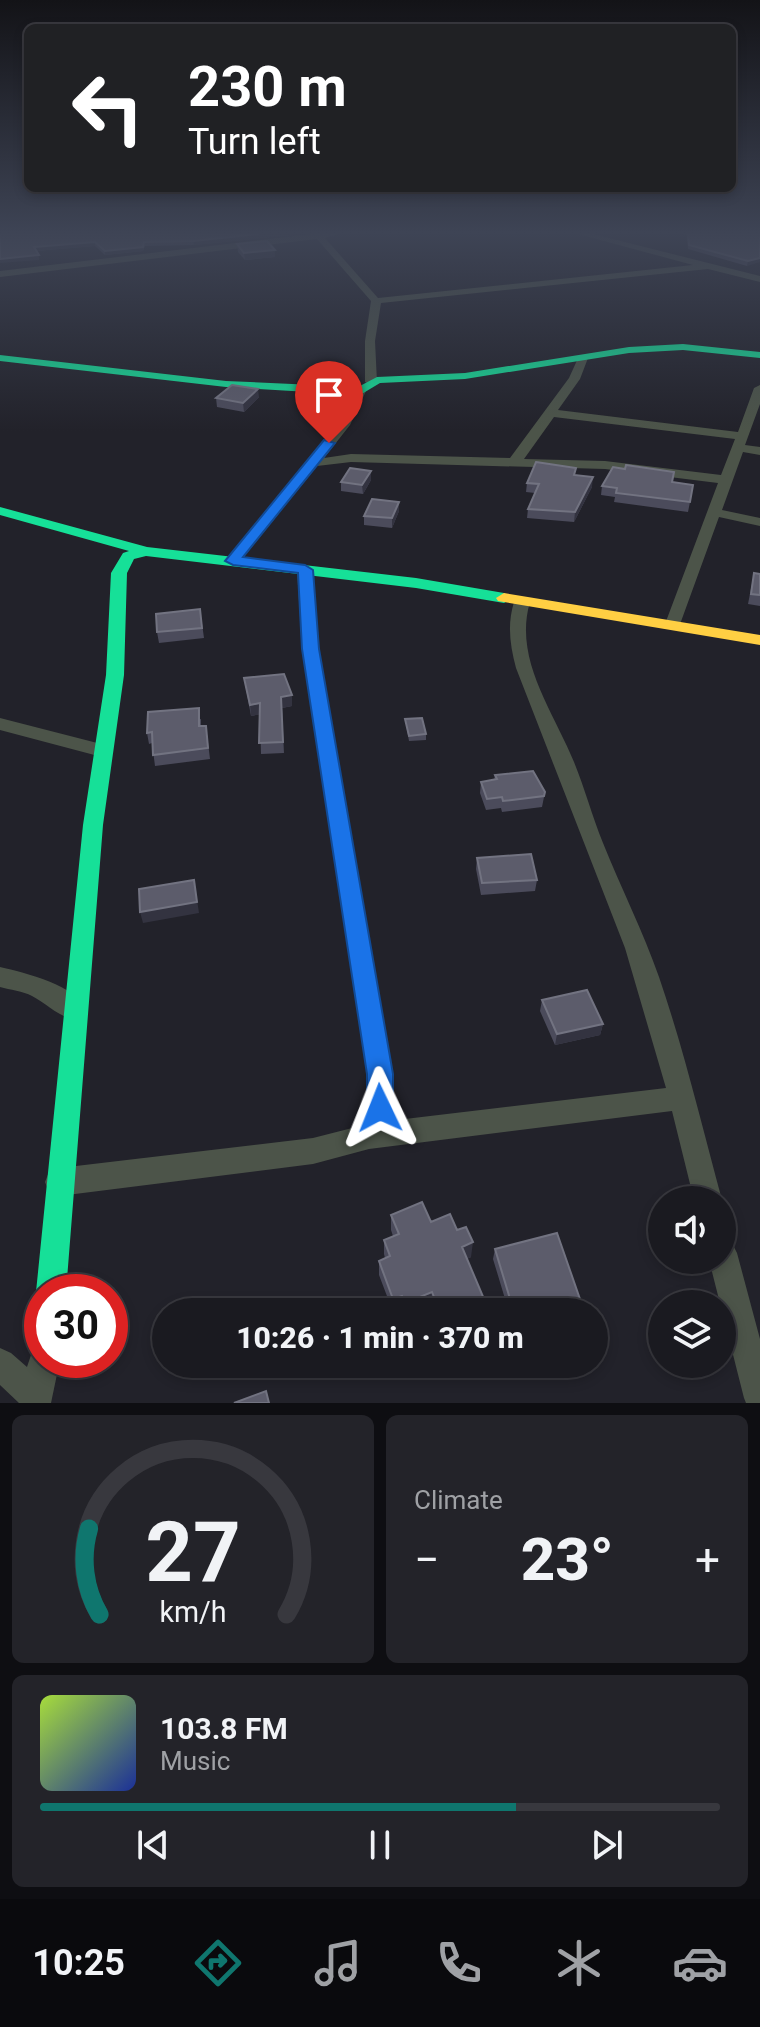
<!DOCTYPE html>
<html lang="en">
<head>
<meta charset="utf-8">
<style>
	:root { --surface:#1a1a20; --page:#232329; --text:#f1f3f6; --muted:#9fa1a5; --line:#38383e; --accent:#0f766e }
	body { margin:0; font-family:Roboto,sans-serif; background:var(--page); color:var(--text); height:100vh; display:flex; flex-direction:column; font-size:30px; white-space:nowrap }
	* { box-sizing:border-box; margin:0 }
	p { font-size:26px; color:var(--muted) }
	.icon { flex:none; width:44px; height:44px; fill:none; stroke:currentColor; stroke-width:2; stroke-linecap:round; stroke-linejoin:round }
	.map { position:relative; height:1403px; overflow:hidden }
	.drawer { display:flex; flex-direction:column; gap:12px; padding:12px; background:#0e0e12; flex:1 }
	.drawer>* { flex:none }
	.guide { position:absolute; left:24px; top:24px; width:712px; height:168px; border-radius:12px; box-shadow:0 4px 12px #0003,0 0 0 2px var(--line); background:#202124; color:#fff; overflow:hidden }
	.fabs { position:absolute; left:648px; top:1186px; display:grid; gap:16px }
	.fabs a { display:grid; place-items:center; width:88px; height:88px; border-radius:50%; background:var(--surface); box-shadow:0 4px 12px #0003,0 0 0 2px var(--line); font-size:40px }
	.speed { position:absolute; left:24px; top:1274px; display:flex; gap:16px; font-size:40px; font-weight:700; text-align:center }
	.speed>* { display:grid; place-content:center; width:104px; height:104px; border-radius:50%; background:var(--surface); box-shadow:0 4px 12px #0003,0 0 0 2px var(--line); line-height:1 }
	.speed .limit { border:12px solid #d22; background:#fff; color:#111 }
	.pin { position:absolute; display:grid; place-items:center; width:68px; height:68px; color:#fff; margin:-82px -34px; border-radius:50% 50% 50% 0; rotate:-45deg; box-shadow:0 0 8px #0007 }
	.pin .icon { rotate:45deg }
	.me { position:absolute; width:88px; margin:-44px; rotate:358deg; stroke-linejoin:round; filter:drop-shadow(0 0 6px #0008) }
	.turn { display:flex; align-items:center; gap:28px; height:168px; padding:0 32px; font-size:36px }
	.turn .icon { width:104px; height:104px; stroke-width:2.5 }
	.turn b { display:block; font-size:56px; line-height:68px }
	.big { font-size:60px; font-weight:800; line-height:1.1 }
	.drawer .card { flex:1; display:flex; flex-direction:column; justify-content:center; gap:12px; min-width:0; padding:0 28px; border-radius:12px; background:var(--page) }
	.drawer .dial { align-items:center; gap:0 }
	.dial svg { height:208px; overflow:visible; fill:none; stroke:var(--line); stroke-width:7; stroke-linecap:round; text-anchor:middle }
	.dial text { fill:var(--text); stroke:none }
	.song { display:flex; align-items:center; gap:24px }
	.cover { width:96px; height:96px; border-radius:12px; background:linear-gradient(135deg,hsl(80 70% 55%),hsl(230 70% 35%)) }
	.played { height:8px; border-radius:4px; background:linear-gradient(90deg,var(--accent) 70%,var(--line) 70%) }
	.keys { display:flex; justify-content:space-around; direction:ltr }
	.heat { display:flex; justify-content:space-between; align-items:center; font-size:44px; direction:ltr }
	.drawer .tiles { flex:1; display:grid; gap:12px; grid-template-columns:1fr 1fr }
	.card:last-child { grid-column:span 2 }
	.trip { position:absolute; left:152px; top:1298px; width:456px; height:80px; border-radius:40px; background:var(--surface); box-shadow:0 4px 12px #0003,0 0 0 2px var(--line); font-weight:800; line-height:80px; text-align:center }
	.tabs { display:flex; height:128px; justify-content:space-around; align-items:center; background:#0a0a0d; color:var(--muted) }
	.tabs .icon { width:56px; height:56px }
	.tabs .current { color:var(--accent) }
	.tabs b { font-size:36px; color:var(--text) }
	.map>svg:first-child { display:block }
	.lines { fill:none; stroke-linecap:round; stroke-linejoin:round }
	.street { fill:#4c5449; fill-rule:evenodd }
	.fast { fill:#16e098; fill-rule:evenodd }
	.slow { fill:#ffcf43; fill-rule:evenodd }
	.wall { fill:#4b4b5b }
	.shaded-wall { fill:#333340 }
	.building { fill:#5c5c6b; stroke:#727381; stroke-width:2 }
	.route { fill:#1a73e8; stroke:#114b97; stroke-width:2 }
</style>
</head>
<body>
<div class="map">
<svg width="760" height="1403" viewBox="0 0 760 1403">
	<rect width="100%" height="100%" fill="#22222a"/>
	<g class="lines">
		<path class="street" d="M 311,234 L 339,234 L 325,238 L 378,298 L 693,265 L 578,234 L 593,234 L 760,276 L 760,282 L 708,269 L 381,303 L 375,341 L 377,382 L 371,385 L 365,382 L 365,341 L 371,301 L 317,239 L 0,277 L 0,271 Z
			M 583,355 L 588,358 L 580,379 L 558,410 L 738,432 L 754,388 L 760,385 L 760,404 L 745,445 L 760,447 L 760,455 L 743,452 L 722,510 L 760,518 L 760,526 L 719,517 L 679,627 L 673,629 L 665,624 L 718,483 L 605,469 L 351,462 L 317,466 L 238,564 L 228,564 L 225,561 L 338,424 L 356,389 L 366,391 L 350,425 L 324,458 L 351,454 L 510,458 L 569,378 L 579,356 ZM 554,417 L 735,439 L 721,475 L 605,461 L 524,459 Z
			M 305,565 L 313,570 L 318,649 L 393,1074 L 393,1108 L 388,1121 L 666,1088 L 625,948 L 516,668 C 510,645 507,625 514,602 L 522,597 L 530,602 C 513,659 554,712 574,762 C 585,789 592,816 603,843 C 621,888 643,931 659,977 C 684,1050 702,1126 722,1200 L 694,1200 L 672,1111 L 369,1149 L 313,1164 L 59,1196 L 49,1192 L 45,1182 L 49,1172 L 59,1168 L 313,1138 L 360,1126 L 367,1108 L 367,1074 L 302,649 L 297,570 Z
			M 0,718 L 109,746 L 112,751 L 102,757 L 0,730 Z
			M 0,967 C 26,973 76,985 88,1011 L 85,1018 C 66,1025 48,1004 32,996 C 23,991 10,990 0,987 Z
			M 722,1238 L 732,1243 L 737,1253 L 760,1339 L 760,1403 L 746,1403 L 744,1398 L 709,1260 L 722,1260 Z
			M 42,1345 L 42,1360 L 60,1360 L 51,1403 L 19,1403 L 0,1385 L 0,1348 L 11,1353 L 27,1367 L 33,1349 Z"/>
		<path class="fast" d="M 683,344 L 760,352 L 760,358 L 683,350 L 629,353 L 465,379 L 380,383 L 360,395 L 226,387 L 0,361 L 0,355 L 226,381 L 358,387 L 377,377 L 465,373 L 629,347 Z
			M 0,507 L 147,547 L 416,578 L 504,593 L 512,598 L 504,603 L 416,588 L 146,556 L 134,559 L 127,573 L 124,675 L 103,825 L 66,1292 L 42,1292 L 42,1303 L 36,1292 L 83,825 L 106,675 L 111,573 L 123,553 L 129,551 L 0,515 Z"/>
		<path class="slow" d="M 504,593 L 760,635 L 760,645 L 498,601 L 496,598 Z"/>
	</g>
	<path class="wall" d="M 0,234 L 301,234 L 194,245 L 145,246 L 143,251 L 105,255 L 95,246 L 36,251 L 39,260 Z
		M 681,234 L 760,234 L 747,266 L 688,249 L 687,235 Z
		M 237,244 L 275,257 L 245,260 L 238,252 Z
		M 259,397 L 244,412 L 217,407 L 216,398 Z
		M 576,475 L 592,487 L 574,522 L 527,518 L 528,509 L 535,493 L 526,492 L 527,483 Z
		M 371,480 L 363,494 L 341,491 L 341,482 Z
		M 672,482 L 690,502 L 688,512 L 614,502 L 615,497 L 601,495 L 602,486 Z
		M 399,502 L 399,511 L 392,528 L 364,525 L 364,516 Z
		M 754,573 L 760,574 L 760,606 L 748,604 Z
		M 200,609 L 204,638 L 159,643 L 157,632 Z
		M 244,678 L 292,706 L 282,708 L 284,753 L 261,754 L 260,714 L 251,716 Z
		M 201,719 L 201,726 L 206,726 L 210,759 L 155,766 L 152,743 L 149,744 L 147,733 Z
		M 405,719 L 426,734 L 426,740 L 409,741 Z
		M 495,775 L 545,792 L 542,807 L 502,812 L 501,808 L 486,810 L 480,793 L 481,782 L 494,780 Z
		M 477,858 L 537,880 L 535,891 L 481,895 L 476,869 Z
		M 542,1000 L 603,1024 L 600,1035 L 555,1045 L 540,1011 Z
		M 391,1215 L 431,1222 L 471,1257 L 467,1259 L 484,1299 L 482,1312 L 433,1312 L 431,1306 L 417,1312 L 402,1312 L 401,1310 L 393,1312 L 379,1275 L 379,1261 L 385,1258 L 384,1254 L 384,1240 L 393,1236 L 391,1230 Z
		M 495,1249 L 581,1302 L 578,1311 L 509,1312 L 493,1259 Z"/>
	<path class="shaded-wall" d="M 259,234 L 301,234 L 194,245 L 193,241 Z
		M 95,242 L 95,246 L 35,251 L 34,247 Z
		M 144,242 L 143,251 L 105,255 L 105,251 Z
		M 275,250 L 275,257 L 245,260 L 244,253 Z
		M 39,255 L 39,260 L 0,263 L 0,259 Z
		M 760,258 L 760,262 L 747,266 L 748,261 Z
		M 258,389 L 259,397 L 244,412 L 243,403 Z
		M 371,471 L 371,480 L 363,494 L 362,485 Z
		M 593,477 L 592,487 L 574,522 L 575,512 Z
		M 399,502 L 399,511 L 392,528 L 392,518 Z
		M 292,695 L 292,706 L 282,708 L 284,753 L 281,697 Z
		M 260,703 L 261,714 L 251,716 L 250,705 Z
		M 194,880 L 199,913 L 143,923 L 140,912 Z
		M 603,1024 L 600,1035 L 555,1045 L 557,1034 Z
		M 473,1242 L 471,1257 L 460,1262 L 462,1247 Z
		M 432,1292 L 431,1306 L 417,1312 L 405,1312 L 405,1303 Z
		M 402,1296 L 401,1310 L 393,1312 L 393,1299 Z
		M 484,1299 L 482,1312 L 453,1312 Z
		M 581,1302 L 578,1311 L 575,1312 L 541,1312 Z"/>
	<path class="building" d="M 0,234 L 259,234 L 193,241 L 144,242 L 143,247 L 105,251 L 95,242 L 34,247 L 39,255 L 0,259 Z
		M 688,234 L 760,234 L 760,258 L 748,261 L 689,245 Z
		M 267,241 L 275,250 L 244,253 L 237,244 Z
		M 232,385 L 258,389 L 243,403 L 216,398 Z
		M 536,462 L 576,468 L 574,475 L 593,477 L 575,512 L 528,509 L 539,484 L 527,483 Z
		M 626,465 L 674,472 L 672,482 L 693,485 L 690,502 L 616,493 L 617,488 L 602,486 L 613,467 L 625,469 Z
		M 350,468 L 371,471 L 362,485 L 341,482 Z
		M 372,499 L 399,502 L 392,518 L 364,516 Z
		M 754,573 L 760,574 L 760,595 L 751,594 Z
		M 200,609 L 202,628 L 157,632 L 156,614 Z
		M 284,674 L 292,695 L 281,697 L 283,742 L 259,743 L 260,703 L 250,705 L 244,678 Z
		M 199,708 L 199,726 L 206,726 L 208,748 L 153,755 L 152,732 L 147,733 L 148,712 Z
		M 422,718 L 426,734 L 409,736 L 405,719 Z
		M 533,771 L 545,792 L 544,796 L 503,801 L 502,797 L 487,799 L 481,782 L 497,779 L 495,775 Z
		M 531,854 L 537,880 L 482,883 L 477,858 Z
		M 194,880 L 197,902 L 140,912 L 139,889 Z
		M 587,990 L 603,1024 L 557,1034 L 542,1000 Z
		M 422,1202 L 431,1222 L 450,1214 L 457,1230 L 466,1227 L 473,1242 L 462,1247 L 484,1299 L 453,1312 L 440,1312 L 432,1292 L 405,1303 L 402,1296 L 393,1299 L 379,1261 L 390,1256 L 384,1240 L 399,1234 L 391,1215 Z
		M 557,1233 L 581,1302 L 541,1312 L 514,1312 L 495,1249 Z
		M 266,1391 L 269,1403 L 234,1403 Z"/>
	<linearGradient id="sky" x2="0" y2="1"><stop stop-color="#131317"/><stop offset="0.54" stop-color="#3e4455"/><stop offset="1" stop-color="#3e4455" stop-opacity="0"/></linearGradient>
	<rect width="760" height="431" fill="url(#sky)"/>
	<path class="route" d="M 324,440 L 335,443 L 243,557 L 305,565 L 313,570 L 319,649 L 393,1074 L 393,1108 L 389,1117 L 380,1120 L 371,1117 L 367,1108 L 367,1074 L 302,649 L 298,573 L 233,565 L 225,561 Z"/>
</svg>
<div class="fabs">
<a><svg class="icon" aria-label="sound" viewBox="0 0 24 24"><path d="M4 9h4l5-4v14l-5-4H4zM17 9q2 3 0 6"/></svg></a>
<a><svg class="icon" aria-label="layers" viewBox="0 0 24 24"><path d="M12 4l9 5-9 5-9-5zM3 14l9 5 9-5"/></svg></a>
</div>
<div class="speed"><div class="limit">30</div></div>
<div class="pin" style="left:329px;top:443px;background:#d93025"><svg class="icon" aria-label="arrive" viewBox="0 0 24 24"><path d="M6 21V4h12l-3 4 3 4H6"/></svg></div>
<svg class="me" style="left:380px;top:1108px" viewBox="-20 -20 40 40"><path d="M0-17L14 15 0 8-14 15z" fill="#1a73e8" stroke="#fff" stroke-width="4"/></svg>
<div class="trip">10:26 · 1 min · 370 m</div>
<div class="guide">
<div class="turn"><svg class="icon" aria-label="left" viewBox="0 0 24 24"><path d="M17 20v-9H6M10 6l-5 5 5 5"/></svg><div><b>230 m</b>Turn left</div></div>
</div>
</div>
<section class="drawer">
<div class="tiles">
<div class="card dial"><svg viewBox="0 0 100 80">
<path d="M14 69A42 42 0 1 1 86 69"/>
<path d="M14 69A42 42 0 0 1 10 36" stroke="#0f766e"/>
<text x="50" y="56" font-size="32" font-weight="700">27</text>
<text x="50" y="72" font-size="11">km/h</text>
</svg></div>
<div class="card"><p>Climate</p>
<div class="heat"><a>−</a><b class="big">23°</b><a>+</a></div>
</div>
<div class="card">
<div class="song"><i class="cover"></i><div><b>103.8 FM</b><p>Music</p></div></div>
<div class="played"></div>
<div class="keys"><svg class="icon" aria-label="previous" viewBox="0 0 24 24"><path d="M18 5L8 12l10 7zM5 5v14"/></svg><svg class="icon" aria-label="pause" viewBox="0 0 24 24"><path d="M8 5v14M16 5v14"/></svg><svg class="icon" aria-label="next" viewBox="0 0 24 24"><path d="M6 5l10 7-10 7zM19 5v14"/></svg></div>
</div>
</div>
</section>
<nav class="tabs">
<b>10:25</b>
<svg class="icon current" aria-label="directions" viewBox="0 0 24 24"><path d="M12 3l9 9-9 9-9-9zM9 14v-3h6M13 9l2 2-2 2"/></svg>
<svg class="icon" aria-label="music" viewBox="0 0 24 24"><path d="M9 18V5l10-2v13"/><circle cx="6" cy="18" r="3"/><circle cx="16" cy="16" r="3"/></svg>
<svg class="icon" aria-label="phone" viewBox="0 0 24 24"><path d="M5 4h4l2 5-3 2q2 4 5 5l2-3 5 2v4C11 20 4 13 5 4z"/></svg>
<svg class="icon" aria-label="climate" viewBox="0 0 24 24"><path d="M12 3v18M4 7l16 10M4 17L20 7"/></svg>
<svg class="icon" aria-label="car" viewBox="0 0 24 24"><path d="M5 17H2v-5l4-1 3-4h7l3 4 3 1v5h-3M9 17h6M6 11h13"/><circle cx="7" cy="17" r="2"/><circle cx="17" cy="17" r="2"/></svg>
</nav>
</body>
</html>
